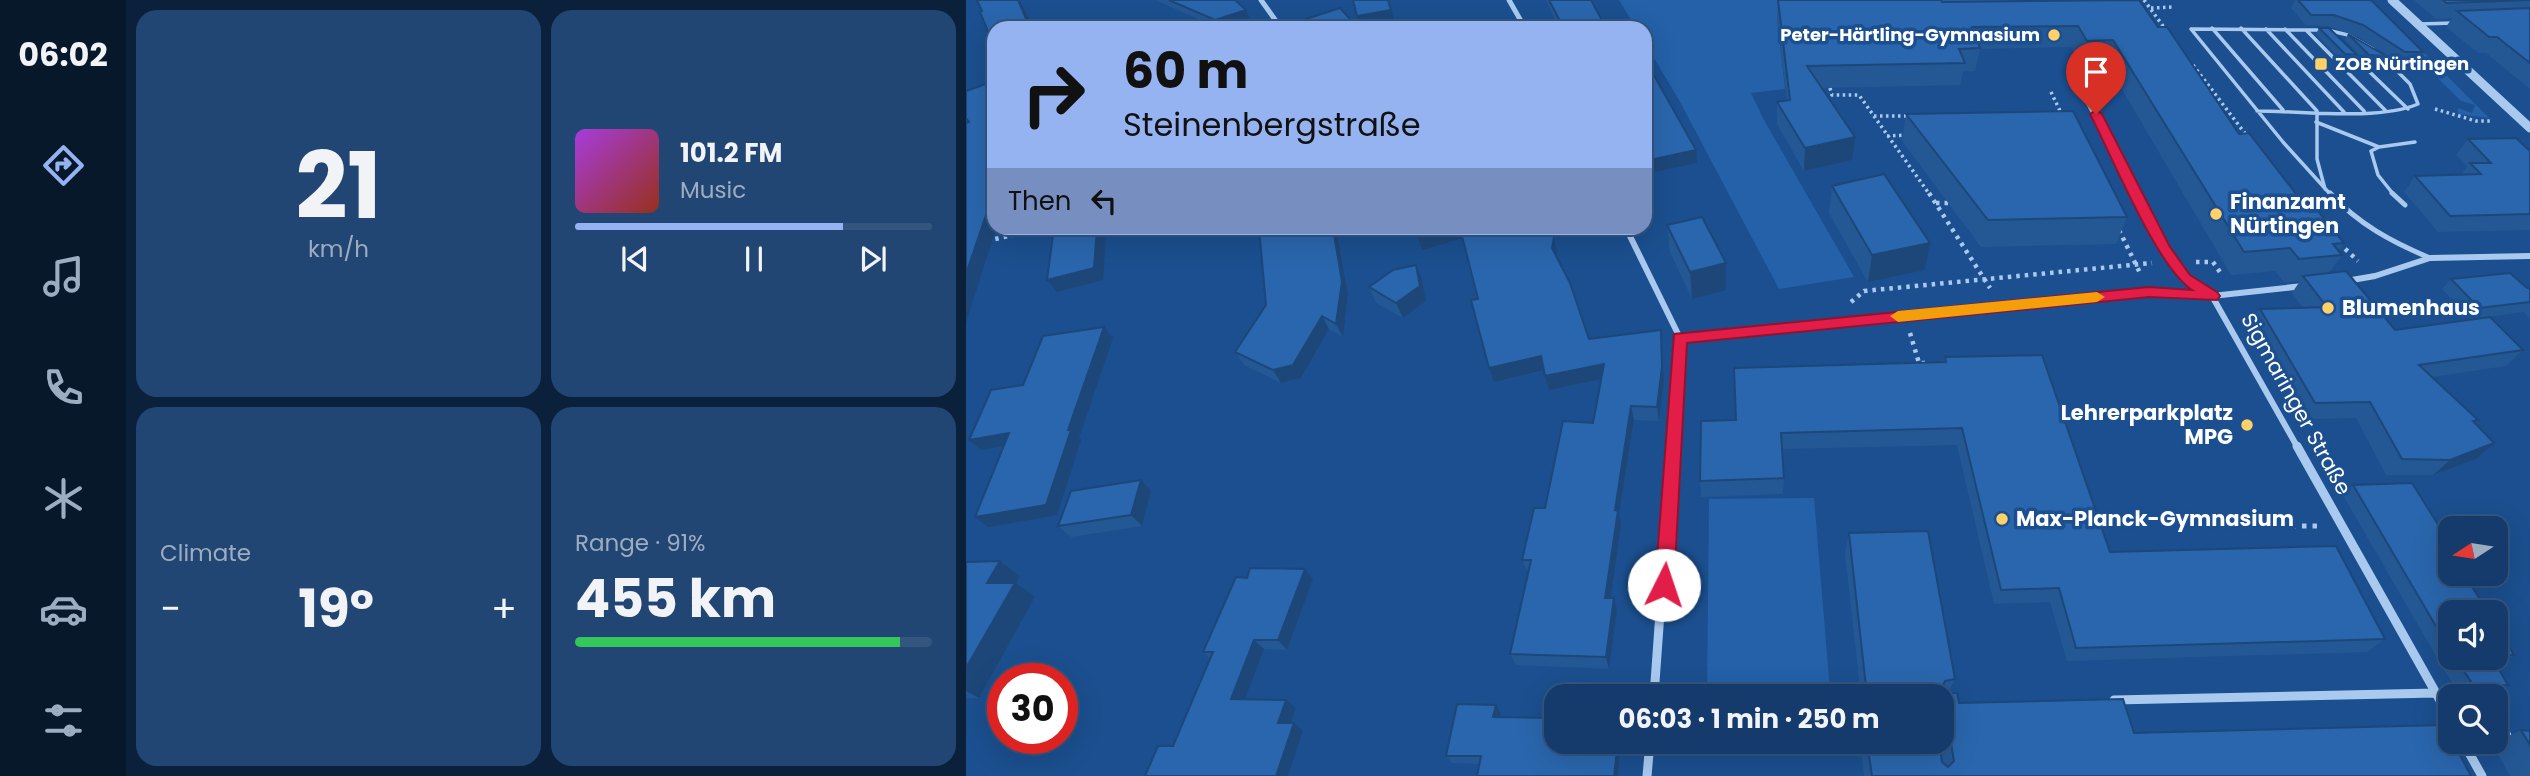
<!DOCTYPE html>
<html lang="en">
<head>
<meta charset="utf-8">
<style>
	:root { --surface:#143b6b; --page:#214673; --text:#f1f3f6; --muted:#9dadc1; --line:#33557e; --accent:#95b2f1 }
	body { margin:0; font-family:Poppins,sans-serif; background:var(--page); color:var(--text); height:100vh; display:flex; flex-direction:column; font-size:26px; white-space:nowrap }
	* { box-sizing:border-box; margin:0 }
	p { font-size:23px; color:var(--muted) }
	.icon { flex:none; width:38px; height:38px; fill:none; stroke:currentColor; stroke-width:2; stroke-linecap:round; stroke-linejoin:round }
	.map { position:relative; flex:1; overflow:hidden }
	.sheet { display:flex; flex-direction:column; gap:10px; padding:10px; background:#0b203b; width:840px }
	.sheet>* { flex:none }
	.banner { position:absolute; left:21px; top:21px; width:665px; height:214px; border-radius:21px; box-shadow:0 7px 28px #0002,0 0 0 2px var(--line); background:#95b2f1; color:#111; overflow:hidden }
	.needle { width:46px; rotate:258deg }
	.controls { position:absolute; left:1472px; top:516px; display:grid; gap:14px }
	.controls a { display:grid; place-items:center; width:70px; height:70px; border-radius:14px; background:var(--surface); box-shadow:0 7px 28px #0002,0 0 0 2px var(--line); font-size:35px }
	.speed { position:absolute; left:21px; top:663px; display:flex; gap:14px; font-size:35px; font-weight:700; text-align:center }
	.speed>* { display:grid; place-content:center; width:91px; height:91px; border-radius:50%; background:var(--surface); box-shadow:0 7px 28px #0002,0 0 0 2px var(--line); line-height:1 }
	.speed .limit { border:10px solid #d22; background:#fff; color:#111 }
	.pin { position:absolute; display:grid; place-items:center; width:60px; height:60px; color:#fff; margin:-72px -30px; border-radius:50% 50% 50% 0; rotate:-45deg; box-shadow:0 0 7px #0007 }
	.pin .icon { rotate:45deg }
	.me { position:absolute; width:77px; margin:-38px; rotate:4deg; stroke-linejoin:round; filter:drop-shadow(0 0 5px #0008) }
	.turn { display:flex; align-items:center; gap:24px; height:147px; padding:0 21px; font-size:32px }
	.turn .icon { width:91px; height:91px; stroke-width:2.5 }
	.turn b { display:block; font-size:49px; line-height:60px }
	.then { display:flex; align-items:center; height:66px; padding:0 21px; background:#0003; gap:14px; font-size:26px }
	.big { font-size:52px; font-weight:700; line-height:1.1 }
	.sheet .widget { flex:1; display:flex; flex-direction:column; justify-content:center; gap:10px; min-width:0; padding:0 24px; border-radius:21px; background:var(--page) }
	.sheet .dial { align-items:center; gap:0 }
	.dial b { font-size:91px; line-height:1 }
	.song { display:flex; align-items:center; gap:21px }
	.cover { width:84px; height:84px; border-radius:10px; background:linear-gradient(135deg,hsl(280 70% 55%),hsl(10 70% 35%)) }
	.played { height:7px; border-radius:4px; background:linear-gradient(90deg,var(--accent) 75%,var(--line) 75%) }
	.keys { display:flex; justify-content:space-around; direction:ltr }
	.heat { display:flex; justify-content:space-between; align-items:center; font-size:38px; direction:ltr }
	.charge { height:10px; border-radius:5px; background:linear-gradient(90deg,#34c759 91%,var(--line) 0) }
	.sheet .tiles { flex:1; display:grid; gap:10px; grid-template-columns:repeat(2,1fr) }
	.trip { position:absolute; left:578px; top:684px; width:410px; height:70px; border-radius:21px; background:var(--surface); box-shadow:0 7px 28px #0002,0 0 0 2px var(--line); font-weight:700; line-height:70px; text-align:center }
	main { display:flex; flex:1; min-height:0 }
	.tabs { display:flex; flex-direction:column; width:126px; justify-content:space-around; align-items:center; background:#08182b; color:var(--muted) }
	.tabs .icon { width:49px; height:49px }
	.tabs .active { color:var(--accent) }
	.tabs b { font-size:32px; color:var(--text) }
	.map>svg:first-child { display:block }
	.green { fill:#2461a8 }
	.lines { fill:none; stroke-linecap:round; stroke-linejoin:round }
	.path-far2 { stroke:#a9c9ee; stroke-width:3.5; stroke-dasharray:2.5 3.5; stroke-linecap:butt }
	.path-far1 { stroke:#a9c9ee; stroke-width:4.5; stroke-dasharray:3.5 5; stroke-linecap:butt }
	.path { stroke:#a9c9ee; stroke-width:5; stroke-dasharray:4.5 6; stroke-linecap:butt }
	.service-far1 { stroke:#a9c9ee; stroke-width:3.5 }
	.service { stroke:#a9c9ee; stroke-width:5 }
	.minor-far2 { stroke:#a9c9ee; stroke-width:5 }
	.minor-far1 { stroke:#a9c9ee; stroke-width:6 }
	.minor { stroke:#a9c9ee; stroke-width:9 }
	.tertiary { stroke:#a9c9ee; stroke-width:9 }
	.wall { fill:#245895 }
	.shaded-wall { fill:#1d4779 }
	.building { fill:#2a66ad; stroke:#1d4779; stroke-width:2 }
	.route { fill:#e11d48; stroke:#92132f; stroke-width:2 }
	.slow { fill:#f59e0b }
	.poi-dot { fill:#ffd166; stroke:#1b4f8f; stroke-width:2.5 }
	.labels { text-anchor:middle; stroke-width:7; stroke-linejoin:round; paint-order:stroke }
	.far-poi-label { font-size:18px; font-weight:bold; fill:#fff; stroke:#1b4f8f; text-anchor:end }
	.poi-label { font-size:21px; font-weight:bold; fill:#fff; stroke:#1b4f8f; text-anchor:start }
	.street-label { font-size:21px; fill:#fff; stroke:#1b4f8f }
</style>
</head>
<body>
<main>
<nav class="tabs">
<b>06:02</b>
<svg class="icon active" aria-label="directions" viewBox="0 0 24 24"><path d="M12 3l9 9-9 9-9-9zM9 14v-3h6M13 9l2 2-2 2"/></svg>
<svg class="icon" aria-label="music" viewBox="0 0 24 24"><path d="M9 18V5l10-2v13"/><circle cx="6" cy="18" r="3"/><circle cx="16" cy="16" r="3"/></svg>
<svg class="icon" aria-label="phone" viewBox="0 0 24 24"><path d="M5 4h4l2 5-3 2q2 4 5 5l2-3 5 2v4C11 20 4 13 5 4z"/></svg>
<svg class="icon" aria-label="climate" viewBox="0 0 24 24"><path d="M12 3v18M4 7l16 10M4 17L20 7"/></svg>
<svg class="icon" aria-label="car" viewBox="0 0 24 24"><path d="M5 17H2v-5l4-1 3-4h7l3 4 3 1v5h-3M9 17h6M6 11h13"/><circle cx="7" cy="17" r="2"/><circle cx="17" cy="17" r="2"/></svg>
<svg class="icon" aria-label="filters" viewBox="0 0 24 24"><path d="M4 7h16M4 17h16"/><circle cx="9" cy="7" r="2"/><circle cx="15" cy="17" r="2"/></svg>
</nav>
<section class="sheet">
<div class="tiles">
<div class="widget dial"><b>21</b><p>km/h</p></div>
<div class="widget">
<div class="song"><i class="cover"></i><div><b>101.2 FM</b><p>Music</p></div></div>
<div class="played"></div>
<div class="keys"><svg class="icon" aria-label="previous" viewBox="0 0 24 24"><path d="M18 5L8 12l10 7zM5 5v14"/></svg><svg class="icon" aria-label="pause" viewBox="0 0 24 24"><path d="M8 5v14M16 5v14"/></svg><svg class="icon" aria-label="next" viewBox="0 0 24 24"><path d="M6 5l10 7-10 7zM19 5v14"/></svg></div>
</div>
<div class="widget"><p>Climate</p>
<div class="heat"><a>−</a><b class="big">19°</b><a>+</a></div>
</div>
<div class="widget"><p>Range · 91%</p><b class="big">455 km</b><div class="charge"></div></div>
</div>
</section>
<div class="map">
<svg width="1564" height="776" viewBox="0 0 1564 776">
	<rect width="100%" height="100%" fill="#1b4f8f"/>
	<path class="green" d="M 653,0 L 1048,0 L 1056,13 L 811,19 L 819,89 L 785,93 L 798,120 L 888,277 L 813,289 L 713,100 L 679,43 L 679,28 L 670,28 Z
		M 1403,20 L 1426,20 L 1523,118 L 1492,114 L 1492,108 L 1506,113 L 1509,105 L 1495,101 L 1433,40 Z
		M 848,498 L 864,690 L 741,693 L 743,499 Z"/>
	<g class="lines">
		<path class="path-far2" d="M 1178,0 L 1200,30
			M 1185,8 L 1208,7
			M 1227,65 L 1281,136
			M 864,88 L 866,95 L 893,95 L 964,195
			M 1085,92 L 1096,115
			M 1469,109 L 1510,121 L 1525,121
			M 908,116 L 944,116
			M 921,136 L 943,135"/>
		<path class="path-far1" d="M 963,193 L 1024,288
			M 970,203 L 988,203
			M 1153,230 L 1175,275
			M 21,241 L 76,228
			M 1373,243 L 1392,261
			M 1230,262 L 1247,262 L 1256,275
			M 885,302 L 898,291 L 1186,263
			M 944,333 L 953,363 L 959,363"/>
		<path class="path" d="M 1294,526 L 1355,526
			M 1530,735 L 1550,735"/>
		<path class="service-far1" d="M 1453,24 L 1488,23
			M 1246,28 L 1317,110
			M 1275,28 L 1351,111 L 1351,159 L 1359,189
			M 1225,29 L 1361,30 L 1382,35 L 1407,49
			M 1225,29 L 1317,142 L 1365,195
			M 1300,29 L 1378,112
			M 1319,29 L 1398,111
			M 1340,30 L 1419,110
			M 1384,53 L 1442,109
			M 1291,111 C 1336,111 1412,121 1452,104 L 1444,84 L 1417,57
			M 1350,122 L 1413,147
			M 1428,195 L 1412,175 L 1405,151 L 1413,147 L 1449,142"/>
		<path class="service" d="M 1364,193 C 1392,224 1426,242 1464,258
			M 1426,193 L 1439,205"/>
		<path class="minor-far2" d="M 295,0 L 315,28
			M 543,0 L 559,28
			M 1106,71 L 1170,195"/>
		<path class="minor-far1" d="M 1169,193 L 1198,248 L 1219,278 L 1246,296 L 1332,448
			M 660,228 L 714,338 L 706,448
			M 1380,281 L 1409,276 L 1464,258 L 1564,256
			M 714,338 L 1183,292 L 1246,296 L 1337,286"/>
		<path class="minor" d="M 1331,446 L 1484,718
			M 688,696 L 706,446
			M 1148,700 L 1470,693
			M 1497,742 L 1516,776
			M 681,776 L 684,742"/>
		<path class="tertiary" d="M 1426,0 L 1564,128"/>
	</g>
	<path class="wall" d="M 189,0 L 269,0 L 280,10 L 284,18 L 253,28 Z
		M 580,0 L 625,0 L 638,24 L 645,28 L 590,28 L 590,24 L 591,24 Z
		M 812,0 L 976,2 L 1192,27 L 1273,134 L 1344,212 L 1378,243 L 1373,251 L 1376,255 L 1363,273 L 1429,330 L 1557,350 L 1540,366 L 1466,377 L 1508,423 L 1510,459 L 1467,475 L 1420,475 L 1390,418 L 1336,419 L 1283,325 L 1294,309 L 1337,308 L 1326,293 L 1334,281 L 1318,282 L 1309,271 L 1265,275 L 1140,62 L 1114,63 L 1105,47 L 1014,49 L 1009,71 L 997,71 L 994,85 L 856,88 L 886,160 L 838,171 L 811,124 L 811,102 L 821,100 L 811,19 Z
		M 1329,0 L 1405,0 L 1457,52 L 1450,62 L 1432,62 L 1391,36 L 1362,26 L 1340,25 L 1325,8 Z
		M 1448,0 L 1564,0 L 1564,89 L 1520,53 L 1512,53 L 1480,27 L 1486,18 L 1470,19 Z
		M 1353,28 L 1391,55 L 1387,61 L 1375,60 L 1350,34 Z
		M 1382,34 L 1422,57 L 1418,63 L 1399,61 L 1379,40 Z
		M 940,114 L 1161,217 L 1150,244 L 1015,247 L 936,141 Z
		M 1502,139 L 1564,151 L 1564,230 L 1472,232 L 1438,192 L 1449,176 L 1495,175 L 1501,167 L 1490,155 Z
		M 866,186 L 964,243 L 959,270 L 902,282 L 863,213 Z
		M 701,225 L 760,263 L 760,290 L 726,299 L 704,252 Z
		M 448,228 L 591,252 L 590,257 L 623,339 L 695,330 L 698,381 L 693,421 L 668,420 L 653,514 L 655,524 L 644,598 L 648,598 L 651,610 L 643,669 L 550,665 L 544,654 L 562,572 L 556,560 L 579,508 L 627,423 L 635,379 L 583,390 L 578,371 L 528,382 L 523,368 L 512,299 L 497,238 L 456,250 Z
		M 1485,279 L 1564,288 L 1564,320 L 1558,312 L 1504,319 L 1476,289 Z
		M 456,280 L 460,301 L 437,318 L 410,303 L 403,287 Z
		M 382,295 L 377,337 L 363,329 L 335,378 L 315,383 L 278,365 L 269,352 L 300,305 Z
		M 979,357 L 1144,552 L 1419,639 L 1401,652 L 1101,661 L 1084,602 L 1028,604 L 991,445 L 816,449 L 818,478 L 817,494 L 735,497 L 734,481 L 770,420 L 977,362 Z
		M 1387,485 L 1483,542 L 1479,545 L 1484,612 L 1484,658 L 1530,658 L 1530,625 L 1548,655 L 1535,663 L 1529,663 L 1542,685 L 1529,693 L 1494,694 L 1475,665 L 1377,495 Z
		M 185,491 L 176,526 L 105,537 L 92,526 Z
		M 883,533 L 989,679 L 982,693 L 993,703 L 1168,733 L 1505,776 L 898,776 L 894,742 L 973,742 L 977,762 L 974,742 L 975,742 L 975,696 L 895,696 L 879,554 Z
		M 34,561 L 54,576 L 50,583 L 69,597 L 13,698 L 0,698 L 0,562 Z
		M 281,578 L 347,579 L 321,650 L 298,649 L 279,699 L 330,708 L 324,723 L 337,731 L 322,776 L 179,776 L 207,746 L 244,658 L 237,652 Z
		M 535,714 L 534,717 L 590,742 L 652,742 L 654,749 L 513,764 L 486,763 L 480,756 Z
		M 1555,730 L 1564,731 L 1564,776 L 1544,776 L 1526,744 Z"/>
	<path class="shaded-wall" d="M 52,0 L 54,0 L 67,28 L 64,28 Z
		M 280,10 L 284,18 L 253,28 L 249,20 Z
		M 425,10 L 428,19 L 395,25 L 391,16 Z
		M 889,137 L 886,160 L 838,171 L 839,148 Z
		M 730,150 L 731,163 L 679,174 L 679,161 Z
		M 28,204 L 28,228 L 30,228 L 0,323 L 0,274 L 22,209 Z
		M 131,228 L 133,228 L 140,236 L 137,280 L 91,292 L 81,280 Z
		M 367,228 L 370,228 L 382,295 L 377,337 L 370,324 Z
		M 484,228 L 517,228 L 519,232 L 456,250 L 451,236 Z
		M 588,237 L 591,252 L 589,262 L 586,248 Z
		M 964,243 L 959,270 L 902,282 L 906,255 Z
		M 760,263 L 760,290 L 726,299 L 724,272 Z
		M 450,265 L 456,280 L 460,301 L 437,318 L 430,303 Z
		M 356,316 L 363,329 L 335,378 L 315,383 L 307,370 Z
		M 138,327 L 147,338 L 113,438 L 115,440 L 91,515 L 22,527 L 9,517 L 102,430 Z
		M 695,330 L 698,381 L 693,421 L 691,407 Z
		M 575,356 L 579,370 L 528,382 L 523,368 Z
		M 638,364 L 641,378 L 583,390 L 579,376 Z
		M 665,406 L 668,420 L 653,514 L 655,524 L 643,610 L 639,598 L 649,510 Z
		M 43,433 L 54,443 L 15,450 L 3,440 Z
		M 1528,443 L 1510,459 L 1467,475 L 1484,460 Z
		M 175,480 L 185,491 L 176,526 L 165,515 Z
		M 34,561 L 54,576 L 50,583 L 69,597 L 13,698 L 0,691 L 0,668 L 21,583 Z
		M 339,569 L 347,579 L 321,650 L 312,640 Z
		M 648,598 L 651,610 L 643,669 L 640,657 Z
		M 288,640 L 298,649 L 276,707 L 265,699 Z
		M 320,700 L 330,708 L 322,731 L 312,723 Z
		M 530,705 L 535,714 L 532,725 L 527,717 Z
		M 328,723 L 337,731 L 322,776 L 310,776 Z
		M 652,742 L 654,749 L 652,776 L 648,776 Z"/>
	<path class="building" d="M 11,0 L 52,0 L 64,28 L 28,28 L 28,46 L 14,12 L 16,11 Z
		M 203,0 L 269,0 L 280,10 L 249,20 Z
		M 387,0 L 422,0 L 425,10 L 391,16 Z
		M 583,0 L 625,0 L 638,24 L 642,23 L 645,28 L 591,28 L 590,24 L 595,23 Z
		M 812,0 L 975,0 L 976,2 L 1173,0 L 1192,27 L 1201,27 L 1273,134 L 1283,133 L 1344,212 L 1352,211 L 1378,243 L 1367,244 L 1376,255 L 1333,259 L 1324,248 L 1278,252 L 1147,40 L 1121,41 L 1112,26 L 1006,27 L 1014,48 L 993,49 L 999,63 L 841,66 L 889,137 L 839,148 L 811,102 L 824,100 Z
		M 1332,0 L 1405,0 L 1457,52 L 1439,52 L 1397,25 L 1368,15 L 1345,15 Z
		M 1477,0 L 1564,0 L 1480,3 Z
		M 374,8 L 392,28 L 347,28 L 340,19 Z
		M 1564,8 L 1564,63 L 1531,37 L 1523,37 L 1491,11 Z
		M 235,21 L 242,28 L 212,28 Z
		M 1353,28 L 1363,28 L 1391,55 L 1379,54 Z
		M 1382,34 L 1422,57 L 1403,55 Z
		M 685,70 L 730,150 L 679,161 L 679,71 Z
		M 28,81 L 28,204 L 27,208 L 22,209 L 0,274 L 0,123 L 3,122 L 0,118 L 0,91 Z
		M 1107,111 L 1161,217 L 1022,220 L 940,114 Z
		M 1550,138 L 1564,151 L 1564,214 L 1484,216 L 1449,176 L 1515,174 L 1504,163 L 1525,163 L 1502,139 Z
		M 918,174 L 964,243 L 906,255 L 866,186 Z
		M 736,217 L 760,263 L 724,272 L 701,225 Z
		M 117,228 L 131,228 L 128,268 L 81,280 L 87,235 Z
		M 293,228 L 367,228 L 376,282 L 370,324 L 356,316 L 327,365 L 307,370 L 269,352 L 300,305 Z
		M 448,228 L 484,228 L 451,236 Z
		M 494,228 L 580,228 L 584,230 L 588,237 L 586,248 L 604,283 L 623,339 L 695,330 L 696,367 L 691,407 L 665,406 L 649,510 L 652,511 L 639,598 L 648,598 L 640,657 L 544,654 L 565,560 L 556,560 L 568,508 L 579,508 L 597,421 L 627,423 L 638,364 L 579,376 L 575,356 L 523,368 L 505,300 L 512,299 Z
		M 450,265 L 454,286 L 430,303 L 403,287 L 427,270 Z
		M 1380,271 L 1429,330 L 1524,317 L 1557,350 L 1453,365 L 1512,420 L 1507,421 L 1528,443 L 1484,460 L 1436,459 L 1404,402 L 1349,403 L 1294,309 L 1361,307 L 1337,276 Z
		M 1544,273 L 1561,288 L 1564,288 L 1564,302 L 1513,308 L 1485,279 Z
		M 138,327 L 102,430 L 105,430 L 80,505 L 9,517 L 43,433 L 3,440 L 25,390 L 57,385 L 77,336 Z
		M 1076,355 L 1144,552 L 1370,546 L 1419,639 L 1110,648 L 1093,588 L 1035,590 L 996,428 L 815,433 L 818,478 L 734,481 L 735,421 L 770,420 L 768,368 L 980,362 L 979,357 Z
		M 175,480 L 165,515 L 92,526 L 105,491 Z
		M 1446,483 L 1483,542 L 1478,542 L 1484,552 L 1484,574 L 1498,574 L 1522,612 L 1484,612 L 1484,650 L 1387,485 Z
		M 962,531 L 989,679 L 979,681 L 976,687 L 981,693 L 991,693 L 993,703 L 1157,699 L 1168,733 L 1478,725 L 1484,736 L 1484,742 L 1487,742 L 1505,776 L 906,776 L 901,742 L 973,742 L 976,762 L 982,767 L 988,761 L 982,725 L 976,720 L 975,721 L 975,696 L 901,696 L 883,533 Z
		M 34,561 L 21,583 L 49,583 L 0,668 L 0,562 Z
		M 284,568 L 339,569 L 312,640 L 288,640 L 265,699 L 320,700 L 312,723 L 328,723 L 310,776 L 179,776 L 192,746 L 207,746 L 247,652 L 237,652 L 270,577 L 281,578 Z
		M 1530,625 L 1548,655 L 1530,655 Z
		M 1489,658 L 1526,658 L 1542,685 L 1508,686 Z
		M 491,704 L 530,705 L 527,717 L 590,718 L 590,742 L 652,742 L 648,776 L 511,776 L 515,756 L 480,756 Z
		M 1555,730 L 1564,731 L 1564,745 Z"/>
	<path class="route" d="M 1130,110 L 1136,114 L 1204,247 L 1224,275 L 1251,292 L 1254,296 L 1251,300 L 1183,297 L 721,343 L 708,585 L 705,591 L 698,594 L 692,591 L 689,585 L 708,334 L 1183,287 L 1226,290 C 1190,266 1146,156 1124,114 Z"/>
	<path class="slow" d="M 1131,292 L 1139,297 L 1131,302 L 932,322 L 924,316 L 932,311 Z"/>
	<g class="poi-dot">
		<circle cx="1088" cy="35" r="7"/>
		<rect x="1348" y="57" width="14" height="14" rx="3.5"/>
		<circle cx="1250" cy="214" r="7"/>
		<circle cx="1362" cy="308" r="7"/>
		<circle cx="1281" cy="425" r="7"/>
		<circle cx="1036" cy="519" r="7"/>
	</g>
	<g class="labels">
		<g class="far-poi-label">
			<text x="1074" y="41">Peter-Härtling-Gymnasium</text>
			<text x="1369" y="70" text-anchor="start">ZOB Nürtingen</text>
		</g>
		<g class="poi-label">
			<text x="1264" y="209">Finanzamt<tspan x="1264" dy="24">Nürtingen</tspan></text>
			<text x="1376" y="315">Blumenhaus</text>
			<text x="1267" y="420" text-anchor="end">Lehrerparkplatz<tspan x="1267" dy="24">MPG</tspan></text>
			<text x="1050" y="526">Max-Planck-Gymnasium</text>
		</g>
		<g class="street-label">
			<text transform="translate(1330 404) rotate(61)" y="7">Sigmaringer Straße</text>
		</g>
	</g>
</svg>
<div class="controls">
<a><svg class="needle" viewBox="-14 -14 28 28"><path d="M0-13l5 13h-10z" fill="#e53935"/><path d="M0 13l5-13h-10z" fill="#9dadc1"/></svg></a>
<a><svg class="icon" aria-label="sound" viewBox="0 0 24 24"><path d="M4 9h4l5-4v14l-5-4H4zM17 9q2 3 0 6"/></svg></a>
<a><svg class="icon" aria-label="search" viewBox="0 0 24 24"><circle cx="10" cy="10" r="6"/><path d="M15 15l6 6"/></svg></a>
</div>
<div class="speed"><div class="limit">30</div></div>
<div class="pin" style="left:1130px;top:114px;background:#d93025"><svg class="icon" aria-label="arrive" viewBox="0 0 24 24"><path d="M6 21V4h12l-3 4 3 4H6"/></svg></div>
<svg class="me" style="left:698px;top:585px" viewBox="-20 -20 40 40"><circle r="19" fill="#fff"/><path d="M0-13L10 11 0 6-10 11z" fill="#e11d48"/></svg>
<div class="trip">06:03 · 1 min · 250 m</div>
<div class="banner">
<div class="turn"><svg class="icon" aria-label="right" viewBox="0 0 24 24"><path d="M7 20v-9h11M14 6l5 5-5 5"/></svg><div><b>60 m</b>Steinenbergstraße</div></div>
<div class="then">Then<svg class="icon" aria-label="left" viewBox="0 0 24 24"><path d="M17 20v-9H6M10 6l-5 5 5 5"/></svg></div>
</div>
</div>
</main>
</body>
</html>
